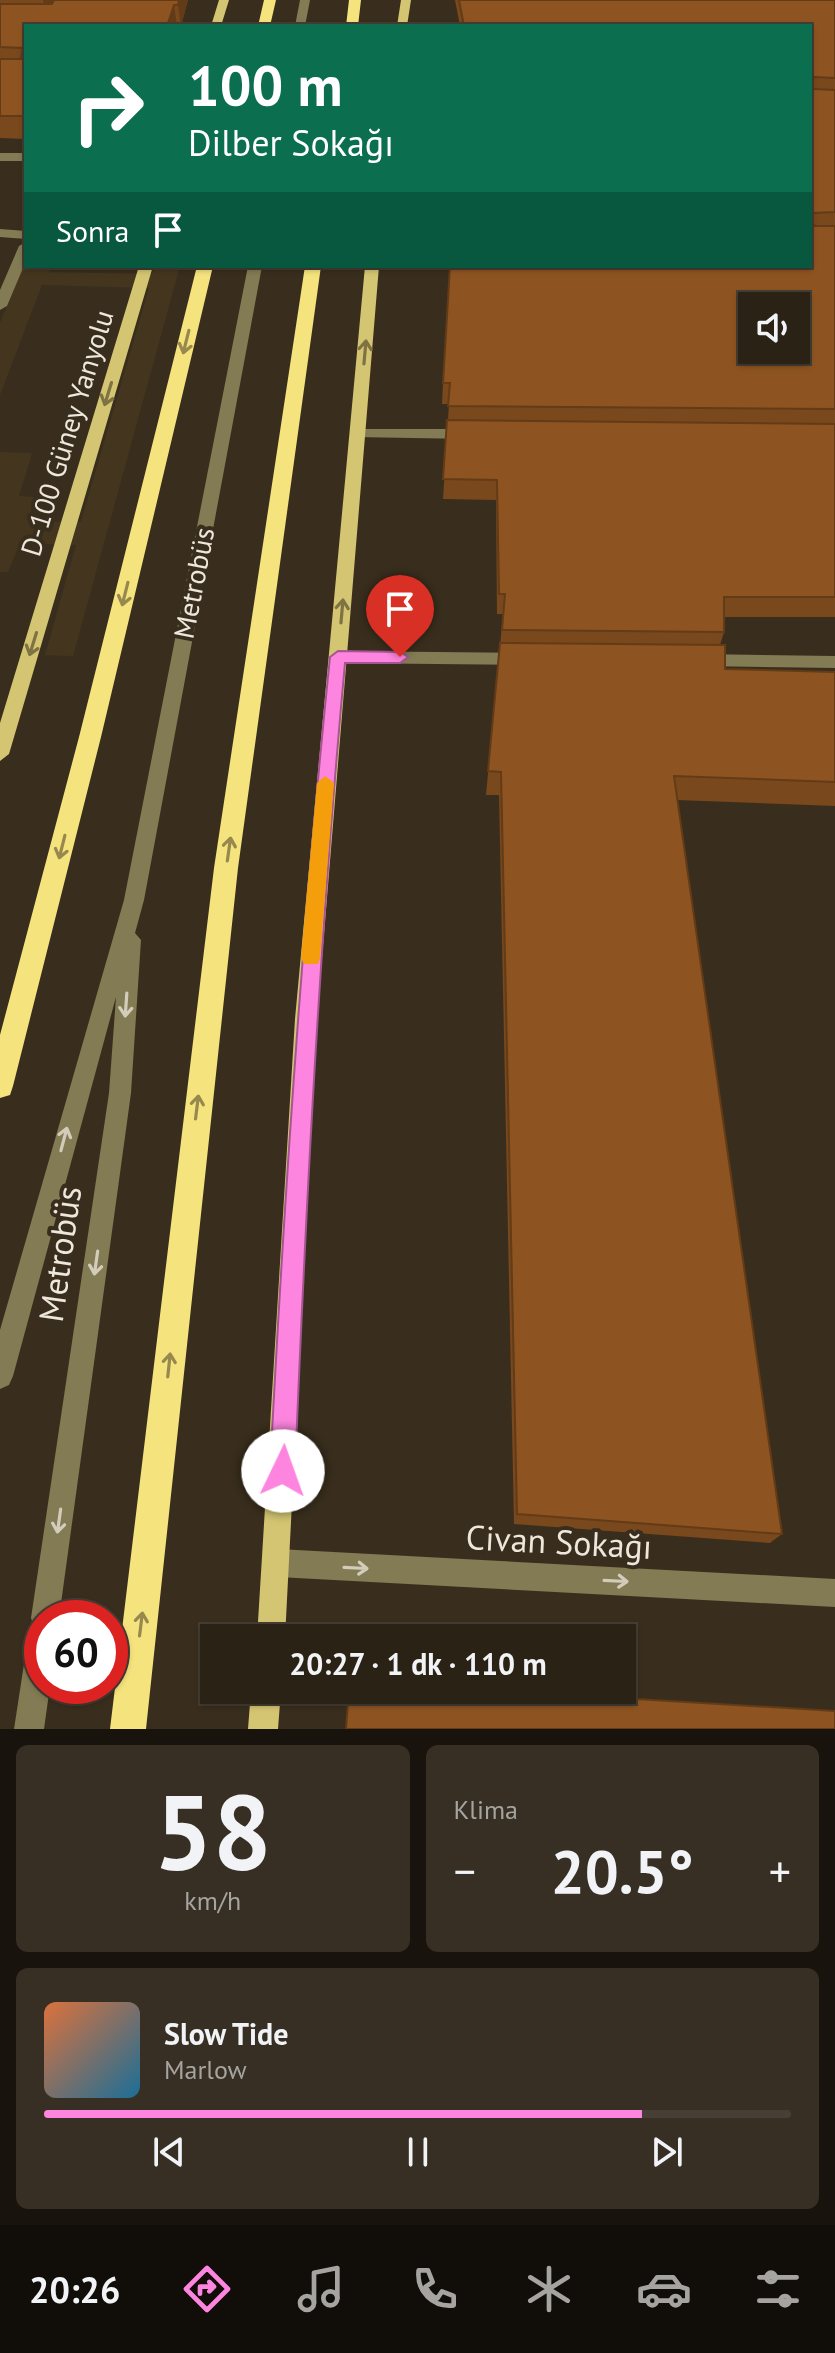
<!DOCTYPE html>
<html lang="tr">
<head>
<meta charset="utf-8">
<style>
	:root { --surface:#2b2216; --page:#372f23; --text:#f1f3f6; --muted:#a6a4a1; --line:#473f35; --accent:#fe85df }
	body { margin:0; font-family:"PT Sans",sans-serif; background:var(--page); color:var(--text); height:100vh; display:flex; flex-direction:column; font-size:30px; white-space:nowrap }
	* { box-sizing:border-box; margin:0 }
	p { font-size:26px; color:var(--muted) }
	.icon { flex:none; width:44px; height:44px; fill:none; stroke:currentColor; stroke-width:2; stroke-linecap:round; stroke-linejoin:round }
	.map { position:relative; height:1729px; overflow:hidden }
	.side { display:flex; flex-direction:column; gap:16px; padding:16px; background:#18130c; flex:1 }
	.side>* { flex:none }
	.guide { position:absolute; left:24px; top:24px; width:788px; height:244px; border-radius:0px; box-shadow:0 2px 6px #0004,0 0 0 2px var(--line); background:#0b6e4f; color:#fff; overflow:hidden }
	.fabs { position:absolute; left:738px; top:292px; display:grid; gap:16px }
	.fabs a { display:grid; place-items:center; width:72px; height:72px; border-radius:0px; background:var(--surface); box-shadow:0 2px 6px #0004,0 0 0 2px var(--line); font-size:40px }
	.speed { position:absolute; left:24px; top:1600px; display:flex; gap:16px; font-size:40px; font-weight:700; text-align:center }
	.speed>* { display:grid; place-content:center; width:104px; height:104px; border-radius:50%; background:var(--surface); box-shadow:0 2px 6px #0004,0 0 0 2px var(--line); line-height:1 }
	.speed .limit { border:12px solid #d22; background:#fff; color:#111 }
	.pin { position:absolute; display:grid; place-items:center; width:68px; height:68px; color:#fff; margin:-82px -34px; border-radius:50% 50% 50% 0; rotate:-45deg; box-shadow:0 0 8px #0007 }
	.pin .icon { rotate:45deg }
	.me { position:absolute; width:88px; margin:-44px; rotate:3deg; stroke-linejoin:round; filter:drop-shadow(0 0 6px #0008) }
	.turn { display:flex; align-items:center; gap:28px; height:168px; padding:0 32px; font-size:36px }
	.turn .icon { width:104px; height:104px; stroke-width:2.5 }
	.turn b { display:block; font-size:56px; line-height:68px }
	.then { display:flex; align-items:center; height:76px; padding:0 32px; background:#0003; gap:16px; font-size:30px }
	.big { font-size:60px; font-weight:600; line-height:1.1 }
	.side .tile { flex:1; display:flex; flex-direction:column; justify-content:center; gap:12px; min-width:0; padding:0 28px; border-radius:12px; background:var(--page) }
	.side .dial { align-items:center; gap:0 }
	.dial b { font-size:104px; line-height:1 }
	.song { display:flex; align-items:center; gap:24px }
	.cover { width:96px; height:96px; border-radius:12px; background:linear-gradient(135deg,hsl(20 70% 55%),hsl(200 70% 35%)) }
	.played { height:8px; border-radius:4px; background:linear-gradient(90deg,var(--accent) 80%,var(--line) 80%) }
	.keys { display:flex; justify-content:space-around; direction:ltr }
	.heat { display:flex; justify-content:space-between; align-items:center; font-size:44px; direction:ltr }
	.side .tiles { flex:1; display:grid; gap:16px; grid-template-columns:1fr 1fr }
	.tile:last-child { grid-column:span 2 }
	.trip { position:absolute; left:200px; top:1624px; width:436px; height:80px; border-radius:0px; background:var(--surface); box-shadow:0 2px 6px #0004,0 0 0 2px var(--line); font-weight:600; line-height:80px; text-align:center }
	.menu { display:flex; height:128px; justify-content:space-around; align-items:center; background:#110e09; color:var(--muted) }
	.menu .icon { width:56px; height:56px }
	.menu .on { color:var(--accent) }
	.menu b { font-size:36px; color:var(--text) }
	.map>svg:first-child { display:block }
	.built { fill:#44361e }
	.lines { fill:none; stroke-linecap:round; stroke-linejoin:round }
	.minor { fill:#827b54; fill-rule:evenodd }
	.major { fill:#d4c572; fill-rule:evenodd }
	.highway { fill:#f5e37d; fill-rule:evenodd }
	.wall { fill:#79481c }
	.shaded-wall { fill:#633b17 }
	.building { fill:#8d5421; stroke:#633b17; stroke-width:2; fill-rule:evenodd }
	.oneway { stroke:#97884d }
	.oneway2 { stroke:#7f7243 }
	.oneway3 { stroke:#d3ccba }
	.route { fill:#fe85df; stroke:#a55691; stroke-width:2 }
	.slow { fill:#f59e0b }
	.labels { text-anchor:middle; stroke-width:8; stroke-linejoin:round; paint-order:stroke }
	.street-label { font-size:28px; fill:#eee7dc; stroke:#392e1d }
	.near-street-label { font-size:34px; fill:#eee7dc; stroke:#392e1d }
</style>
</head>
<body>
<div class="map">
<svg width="835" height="1729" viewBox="0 0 835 1729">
	<rect width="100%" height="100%" fill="#392e1d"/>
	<path class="built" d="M 26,260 L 26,266 L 51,266 L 49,272 L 152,274 L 154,266 L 180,266 L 73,656 L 45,655 L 76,545 L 20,543 L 8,572 L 0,572 L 0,452 L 32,453 L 19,496 L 35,497 L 28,521 L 81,522 L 149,288 L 42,285 L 0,395 L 0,323 Z"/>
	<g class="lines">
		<path class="minor" d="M 300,0 L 310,0 L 305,26 L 295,26 Z
			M 0,153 L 26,153 L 26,161 L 0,161 Z
			M 0,229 L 26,231 L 26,239 L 0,237 Z
			M 26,242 L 26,261 L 7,306 L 0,310 L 0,290 L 19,246 Z
			M 248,266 L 262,266 L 144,900 L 135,933 L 141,940 L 131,1093 L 59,1618 L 42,1618 L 42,1686 L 50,1686 L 44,1729 L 14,1729 L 28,1638 L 34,1627 L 31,1618 L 109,1093 L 116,997 L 13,1376 L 9,1385 L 0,1389 L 0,1330 L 124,900 Z
			M 359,429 L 471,429 L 479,434 L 471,439 L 354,437 L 354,431 Z
			M 338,651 L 526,653 L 535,659 L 526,665 L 338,663 L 329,657 Z
			M 698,654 L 835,656 L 835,668 L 698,666 L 689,660 Z
			M 278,1549 L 835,1579 L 835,1607 L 278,1577 L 268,1573 L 264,1563 L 268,1553 Z"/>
		<path class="major" d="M 219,0 L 229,0 L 221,26 L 211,26 Z
			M 401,0 L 411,0 L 407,26 L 397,26 Z
			M 139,266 L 153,266 L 9,754 L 0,761 L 0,723 Z
			M 365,266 L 379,266 L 317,1019 L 285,1638 L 257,1638 L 295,1019 Z
			M 251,1690 L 281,1690 L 278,1729 L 248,1729 Z"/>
		<path class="highway" d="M 264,0 L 276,0 L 270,26 L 258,26 Z
			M 349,0 L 361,0 L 358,26 L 346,26 Z
			M 197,266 L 213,266 L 101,737 L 13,1086 L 10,1095 L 0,1098 L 0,1035 L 79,737 Z
			M 305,266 L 321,266 L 238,868 L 146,1729 L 110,1729 L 214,868 Z"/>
	</g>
	<path class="wall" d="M 0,0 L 188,0 L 181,26 L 26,26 L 26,139 L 0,138 Z
		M 455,0 L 835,0 L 835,617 L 724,617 L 724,632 L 720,645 L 725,669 L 835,672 L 835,806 L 677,800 L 782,1534 L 770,1543 L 514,1524 L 499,795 L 486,795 L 503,614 L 497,614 L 496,500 L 443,499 L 449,404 L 442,404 L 443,383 L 810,266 L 810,26 L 460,26 Z"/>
	<path class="shaded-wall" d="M 43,0 L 55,0 L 46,15 Z
		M 179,0 L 188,0 L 181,26 L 178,5 Z
		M 174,5 L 177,26 L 167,26 Z"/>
	<path class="building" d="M 54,0 L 179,0 L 178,5 L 174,5 L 167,26 L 26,26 L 26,116 L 0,116 L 0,59 L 21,59 L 23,48 L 0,47 L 0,4 L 52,4 Z
		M 459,0 L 835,0 L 835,78 L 814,77 L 811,86 L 814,89 L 835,90 L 835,212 L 813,213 L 812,223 L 815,226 L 835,226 L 835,409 L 448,406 L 450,383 L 443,383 L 450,266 L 810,266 L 810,26 L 464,26 ZM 752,306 L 796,306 L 796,350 L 752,350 Z
		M 447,420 L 835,424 L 835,597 L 724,597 L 724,632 L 502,630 L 505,594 L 499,594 L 497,480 L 443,479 Z
		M 500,643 L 725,645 L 725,669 L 835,672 L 835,782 L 674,776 L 782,1534 L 517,1514 L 501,772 L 488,771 Z
		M 349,1690 L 487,1690 L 835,1711 L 835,1729 L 346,1729 Z"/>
	<defs><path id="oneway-shaft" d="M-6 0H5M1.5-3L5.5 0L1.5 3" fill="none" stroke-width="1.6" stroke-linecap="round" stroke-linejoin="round" transform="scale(2)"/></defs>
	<g class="oneway">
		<use href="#oneway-shaft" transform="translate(186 342) rotate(104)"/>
		<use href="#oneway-shaft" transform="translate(125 594) rotate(104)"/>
		<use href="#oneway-shaft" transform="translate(62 847) rotate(104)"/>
		<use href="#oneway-shaft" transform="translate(229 849) rotate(-82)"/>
		<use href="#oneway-shaft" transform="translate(197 1107) rotate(-83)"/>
		<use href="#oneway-shaft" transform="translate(169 1365) rotate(-84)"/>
		<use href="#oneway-shaft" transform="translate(141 1624) rotate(-83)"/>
	</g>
	<g class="oneway2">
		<use href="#oneway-shaft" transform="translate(365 352) rotate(-85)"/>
		<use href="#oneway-shaft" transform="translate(108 394) rotate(107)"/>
		<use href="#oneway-shaft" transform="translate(342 611) rotate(-85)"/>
		<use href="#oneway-shaft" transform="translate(33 644) rotate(107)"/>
	</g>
	<g class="oneway3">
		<use href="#oneway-shaft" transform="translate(126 1005) rotate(94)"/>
		<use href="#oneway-shaft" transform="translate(64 1139) rotate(-75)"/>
		<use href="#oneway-shaft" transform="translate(96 1263) rotate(98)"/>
		<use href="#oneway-shaft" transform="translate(59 1521) rotate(98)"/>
		<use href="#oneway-shaft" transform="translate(356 1568) rotate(3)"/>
		<use href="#oneway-shaft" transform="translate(616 1581) rotate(3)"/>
	</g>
	<path class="route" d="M 338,651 L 400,652 L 408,657 L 400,663 L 345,663 C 320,932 306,1201 295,1471 L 291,1479 L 283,1483 L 274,1479 L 270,1471 C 284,1199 302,928 330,657 Z"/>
	<path class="slow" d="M 325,776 L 334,783 L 320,958 L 318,964 L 304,964 L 301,958 L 317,783 Z"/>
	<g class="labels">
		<g class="street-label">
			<text transform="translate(67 433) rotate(-73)" y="10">D-100 Güney Yanyolu</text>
			<text transform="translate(194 583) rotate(-79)" y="10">Metrobüs</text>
		</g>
		<g class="near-street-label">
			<text transform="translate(60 1254) rotate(-82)" y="12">Metrobüs</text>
			<text transform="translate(559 1542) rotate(3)" y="12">Civan Sokağı</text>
		</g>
	</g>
</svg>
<div class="fabs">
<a><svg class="icon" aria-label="sound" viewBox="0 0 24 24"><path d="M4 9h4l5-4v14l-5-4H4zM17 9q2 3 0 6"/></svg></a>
</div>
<div class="speed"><div class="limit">60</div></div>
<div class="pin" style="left:400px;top:657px;background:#d93025"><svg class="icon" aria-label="arrive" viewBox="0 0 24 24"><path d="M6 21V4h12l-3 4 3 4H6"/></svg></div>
<svg class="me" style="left:283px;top:1471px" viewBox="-20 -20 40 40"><circle r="19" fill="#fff"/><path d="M0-13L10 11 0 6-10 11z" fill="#fe85df"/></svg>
<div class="trip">20:27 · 1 dk · 110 m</div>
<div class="guide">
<div class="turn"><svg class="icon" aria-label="right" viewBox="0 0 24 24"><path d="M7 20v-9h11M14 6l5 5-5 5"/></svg><div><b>100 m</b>Dilber Sokağı</div></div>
<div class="then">Sonra<svg class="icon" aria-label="arrive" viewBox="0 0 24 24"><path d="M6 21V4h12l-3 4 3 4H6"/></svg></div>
</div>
</div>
<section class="side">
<div class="tiles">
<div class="tile dial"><b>58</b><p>km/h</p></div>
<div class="tile"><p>Klima</p>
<div class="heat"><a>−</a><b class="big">20.5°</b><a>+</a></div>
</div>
<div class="tile">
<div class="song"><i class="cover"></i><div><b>Slow Tide</b><p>Marlow</p></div></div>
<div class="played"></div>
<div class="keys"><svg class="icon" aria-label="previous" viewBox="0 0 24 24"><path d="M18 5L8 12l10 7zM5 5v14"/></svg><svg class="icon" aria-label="pause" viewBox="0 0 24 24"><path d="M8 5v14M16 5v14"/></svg><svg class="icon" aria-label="next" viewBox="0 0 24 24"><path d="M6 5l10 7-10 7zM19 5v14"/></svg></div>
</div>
</div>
</section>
<nav class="menu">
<b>20:26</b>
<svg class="icon on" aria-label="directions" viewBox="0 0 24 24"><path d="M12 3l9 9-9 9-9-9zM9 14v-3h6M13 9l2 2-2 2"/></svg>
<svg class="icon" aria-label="music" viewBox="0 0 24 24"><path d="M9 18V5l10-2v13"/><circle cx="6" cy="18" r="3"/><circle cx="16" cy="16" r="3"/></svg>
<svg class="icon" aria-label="phone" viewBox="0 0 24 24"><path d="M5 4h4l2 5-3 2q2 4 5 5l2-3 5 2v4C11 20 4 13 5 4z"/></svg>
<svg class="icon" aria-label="climate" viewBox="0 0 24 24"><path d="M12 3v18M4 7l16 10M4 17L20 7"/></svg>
<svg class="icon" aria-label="car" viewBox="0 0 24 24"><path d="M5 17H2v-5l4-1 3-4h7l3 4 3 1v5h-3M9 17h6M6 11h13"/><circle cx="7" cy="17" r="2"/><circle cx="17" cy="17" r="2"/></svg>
<svg class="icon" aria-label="filters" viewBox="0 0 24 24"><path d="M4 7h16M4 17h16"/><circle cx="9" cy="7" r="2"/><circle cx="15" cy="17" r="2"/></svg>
</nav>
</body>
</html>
